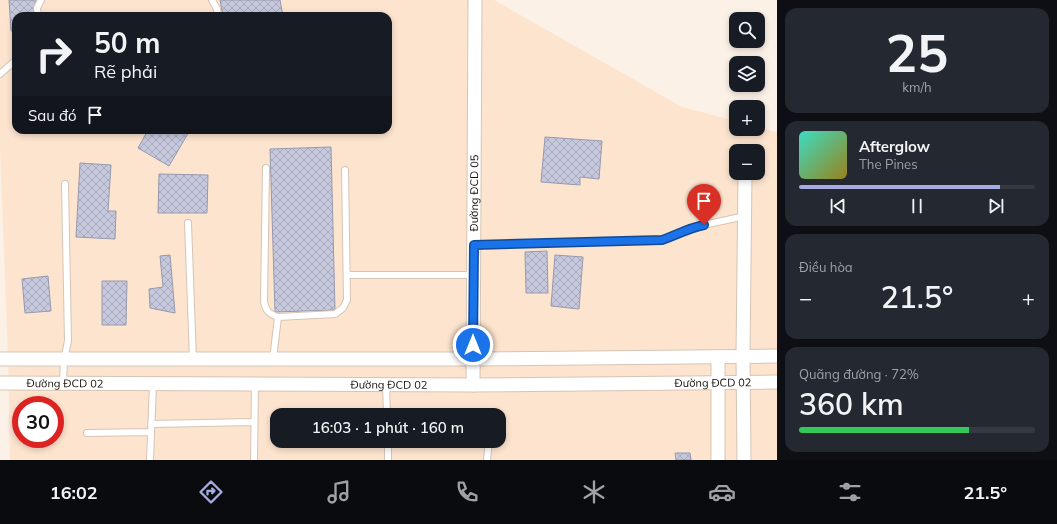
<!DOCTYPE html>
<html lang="vi">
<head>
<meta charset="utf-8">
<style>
	:root { --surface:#171b24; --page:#242831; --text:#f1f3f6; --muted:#9ea1a6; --line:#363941; --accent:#a6abe2 }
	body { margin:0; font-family:Mulish,sans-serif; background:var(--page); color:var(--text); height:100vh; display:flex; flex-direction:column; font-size:15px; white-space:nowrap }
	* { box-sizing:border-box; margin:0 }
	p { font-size:13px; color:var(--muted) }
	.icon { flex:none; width:22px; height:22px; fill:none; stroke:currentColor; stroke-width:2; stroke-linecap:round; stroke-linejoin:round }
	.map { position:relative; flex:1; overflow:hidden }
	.sheet { display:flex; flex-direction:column; gap:8px; padding:8px; background:#0d0f14; width:280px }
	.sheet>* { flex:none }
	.top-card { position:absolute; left:12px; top:12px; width:380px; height:122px; border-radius:12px; box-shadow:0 2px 6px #0003; background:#171b24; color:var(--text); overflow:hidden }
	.fabs { position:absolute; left:729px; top:12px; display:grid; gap:8px }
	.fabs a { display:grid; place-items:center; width:36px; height:36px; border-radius:8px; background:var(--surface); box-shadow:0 2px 6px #0003; font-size:20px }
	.speed { position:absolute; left:12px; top:396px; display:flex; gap:8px; font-size:20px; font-weight:700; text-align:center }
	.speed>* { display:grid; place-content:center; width:52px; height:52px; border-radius:50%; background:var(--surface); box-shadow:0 2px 6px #0003; line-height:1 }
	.speed .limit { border:6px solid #d22; background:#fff; color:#111 }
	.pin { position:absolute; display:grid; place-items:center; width:34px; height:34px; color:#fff; margin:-41px -17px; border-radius:50% 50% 50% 0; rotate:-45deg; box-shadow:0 0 4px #0007 }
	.pin .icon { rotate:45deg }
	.me { position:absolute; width:44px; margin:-22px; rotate:0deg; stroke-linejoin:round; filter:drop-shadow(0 0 3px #0008) }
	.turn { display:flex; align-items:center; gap:14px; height:84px; padding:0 16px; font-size:18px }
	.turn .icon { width:52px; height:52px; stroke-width:2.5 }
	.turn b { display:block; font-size:28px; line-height:34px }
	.then { display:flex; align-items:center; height:38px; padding:0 16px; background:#0003; gap:8px; font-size:15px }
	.big { font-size:30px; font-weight:600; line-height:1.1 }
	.sheet .tile { flex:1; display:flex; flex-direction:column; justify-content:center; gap:6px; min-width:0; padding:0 14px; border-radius:12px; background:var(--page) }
	.sheet .dial { align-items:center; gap:0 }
	.dial b { font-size:52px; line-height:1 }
	.song { display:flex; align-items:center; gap:12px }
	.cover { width:48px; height:48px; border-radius:6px; background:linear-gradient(135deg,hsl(170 70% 55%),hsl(50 70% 35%)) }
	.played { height:4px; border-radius:2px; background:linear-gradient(90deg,var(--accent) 85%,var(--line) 85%) }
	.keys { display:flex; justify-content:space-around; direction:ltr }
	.heat { display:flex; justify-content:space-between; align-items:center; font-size:22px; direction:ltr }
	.charge { height:6px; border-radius:3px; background:linear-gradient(90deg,#34c759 72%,var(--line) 0) }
	.trip { position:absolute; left:270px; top:408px; width:236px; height:40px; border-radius:12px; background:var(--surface); box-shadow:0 2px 6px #0003; font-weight:600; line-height:40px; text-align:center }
	.dock { display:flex; height:64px; justify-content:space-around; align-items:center; background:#090b0e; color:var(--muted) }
	.dock .icon { width:28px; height:28px }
	.dock .on { color:var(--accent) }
	.dock b { font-size:18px; color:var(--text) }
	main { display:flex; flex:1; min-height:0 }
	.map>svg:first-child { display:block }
	.built { fill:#fde4cf; fill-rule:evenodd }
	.building { fill:url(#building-cross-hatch); stroke:#9799ad }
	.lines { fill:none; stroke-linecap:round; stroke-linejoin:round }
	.lane-casing { stroke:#d6c4b5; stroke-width:8 }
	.street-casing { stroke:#d6c4b5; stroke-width:15 }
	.lane { stroke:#fff; stroke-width:6 }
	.street { stroke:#fff; stroke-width:13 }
	.route-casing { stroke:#114b97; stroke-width:10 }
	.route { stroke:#1a73e8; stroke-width:7 }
	.labels { text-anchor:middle; stroke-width:4; stroke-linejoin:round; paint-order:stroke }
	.street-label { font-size:11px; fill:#130d08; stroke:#fff }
</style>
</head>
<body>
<main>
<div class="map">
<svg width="777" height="460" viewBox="0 0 777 460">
	<defs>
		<pattern id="building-cross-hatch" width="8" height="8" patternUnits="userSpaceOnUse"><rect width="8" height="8" fill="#c6c8dd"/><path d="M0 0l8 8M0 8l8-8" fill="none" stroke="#a9abbc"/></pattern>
	</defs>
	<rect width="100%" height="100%" fill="#fcf1e7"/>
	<path class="built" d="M 0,0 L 494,0 L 682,107 L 736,121 L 736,129 L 758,129 L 758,127 L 777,132 L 777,460 L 10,460 L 8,356 L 0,147 ZM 16,16 L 388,16 L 388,130 L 16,130 ZM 736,151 L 758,151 L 758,173 L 736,173 ZM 21,405 L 55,405 L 55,439 L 21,439 ZM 277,415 L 499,415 L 499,441 L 277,441 Z"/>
	<path class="building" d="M 9,0 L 36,0 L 37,16 L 16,16 L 16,31 L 11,31 Z
		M 220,0 L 280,0 L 283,16 L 223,16 Z
		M 148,130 L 190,130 L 169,166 L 138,148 Z
		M 545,137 L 602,141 L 599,179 L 580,177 L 580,185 L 541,182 Z
		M 331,147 L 335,310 L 275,312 L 270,149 Z
		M 80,163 L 111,165 L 108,211 L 116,211 L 115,239 L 76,237 Z
		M 159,174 L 208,175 L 207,213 L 158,213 Z
		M 547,251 L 548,293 L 526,293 L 525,252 Z
		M 170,255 L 175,313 L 150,308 L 149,289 L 163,287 L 160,256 Z
		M 555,255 L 583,257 L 579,309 L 551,306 Z
		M 48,276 L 51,311 L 25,313 L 22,279 Z
		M 102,281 L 127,281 L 126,325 L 102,325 Z
		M 675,453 L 690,453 L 691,460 L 676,460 Z"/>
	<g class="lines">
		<defs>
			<path id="lane" d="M 212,0 L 217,9 L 218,16
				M 38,16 L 37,8 L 41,0
				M 0,74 L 16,60
				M 266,168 L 264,302 C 266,311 269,314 278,317 L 335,314 L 343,308 L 347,300 L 345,170
				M 188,223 L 193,360
				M 473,245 L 662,240 L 672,237 L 690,228 L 745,216
				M 347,275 L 473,275
				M 273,359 L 278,317
				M 63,383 L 64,360 L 68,341 L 65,184
				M 386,385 L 387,415
				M 151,424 L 254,422
				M 87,433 L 151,432
				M 388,441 L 388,460
				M 150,460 L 153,384
				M 254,460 L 255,384
				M 487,460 L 489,441"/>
			<g id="street">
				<path d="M 718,357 L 718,460"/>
				<path d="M 0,359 L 473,359 L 777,356"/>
				<path id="s1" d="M 0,383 L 473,385 L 777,382"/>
				<path id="s2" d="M 473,385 L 475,0"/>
				<path d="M 744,460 L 743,357 L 745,173"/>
			</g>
		</defs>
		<use href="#lane" class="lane-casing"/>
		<use href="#street" class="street-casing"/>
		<use href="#lane" class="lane"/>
		<use href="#street" class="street"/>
	</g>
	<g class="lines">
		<defs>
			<path id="route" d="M 473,345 L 474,245 L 662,240 C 676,235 689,228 704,225"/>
		</defs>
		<use href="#route" class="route-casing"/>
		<use href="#route" class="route"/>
	</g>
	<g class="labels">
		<g class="street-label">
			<text dy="4" stroke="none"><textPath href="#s2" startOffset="192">Đường ĐCD 05</textPath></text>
			<text dy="4" stroke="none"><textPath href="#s1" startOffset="713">Đường ĐCD 02</textPath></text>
			<text dy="4" stroke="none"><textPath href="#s1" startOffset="65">Đường ĐCD 02</textPath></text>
			<text dy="4" stroke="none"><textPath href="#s1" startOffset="389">Đường ĐCD 02</textPath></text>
		</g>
	</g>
</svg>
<div class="fabs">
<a><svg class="icon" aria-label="search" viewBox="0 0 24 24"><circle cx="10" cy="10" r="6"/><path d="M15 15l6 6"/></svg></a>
<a><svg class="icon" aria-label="layers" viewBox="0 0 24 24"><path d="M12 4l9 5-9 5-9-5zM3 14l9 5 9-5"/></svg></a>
<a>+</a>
<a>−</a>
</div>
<div class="speed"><div class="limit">30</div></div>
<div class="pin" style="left:704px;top:225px;background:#d93025"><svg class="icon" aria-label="arrive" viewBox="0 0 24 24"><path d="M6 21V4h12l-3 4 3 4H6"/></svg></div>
<svg class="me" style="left:473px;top:345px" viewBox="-20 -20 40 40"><circle r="17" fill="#1a73e8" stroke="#fff" stroke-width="3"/><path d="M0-11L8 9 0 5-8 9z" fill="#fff"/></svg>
<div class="trip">16:03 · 1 phút · 160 m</div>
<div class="top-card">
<div class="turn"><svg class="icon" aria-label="right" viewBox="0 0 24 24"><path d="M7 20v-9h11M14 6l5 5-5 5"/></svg><div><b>50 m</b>Rẽ phải</div></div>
<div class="then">Sau đó<svg class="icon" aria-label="arrive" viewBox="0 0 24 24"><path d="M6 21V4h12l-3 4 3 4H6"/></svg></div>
</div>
</div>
<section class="sheet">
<div class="tile dial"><b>25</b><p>km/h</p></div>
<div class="tile">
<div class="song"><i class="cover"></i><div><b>Afterglow</b><p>The Pines</p></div></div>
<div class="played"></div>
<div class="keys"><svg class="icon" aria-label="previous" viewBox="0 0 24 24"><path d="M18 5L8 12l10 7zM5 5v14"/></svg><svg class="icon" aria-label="pause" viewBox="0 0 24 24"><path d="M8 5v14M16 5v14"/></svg><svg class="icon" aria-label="next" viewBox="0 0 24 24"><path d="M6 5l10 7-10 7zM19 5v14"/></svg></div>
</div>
<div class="tile"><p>Điều hòa</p>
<div class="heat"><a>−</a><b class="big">21.5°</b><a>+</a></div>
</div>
<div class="tile"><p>Quãng đường · 72%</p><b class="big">360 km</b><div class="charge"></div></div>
</section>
</main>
<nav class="dock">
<b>16:02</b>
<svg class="icon on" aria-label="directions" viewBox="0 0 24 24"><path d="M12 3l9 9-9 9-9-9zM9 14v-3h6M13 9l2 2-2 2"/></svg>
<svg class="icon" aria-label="music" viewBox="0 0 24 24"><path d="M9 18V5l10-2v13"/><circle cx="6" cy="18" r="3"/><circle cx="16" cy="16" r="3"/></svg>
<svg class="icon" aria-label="phone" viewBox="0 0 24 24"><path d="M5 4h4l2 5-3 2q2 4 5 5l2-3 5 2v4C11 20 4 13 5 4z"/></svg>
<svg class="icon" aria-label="climate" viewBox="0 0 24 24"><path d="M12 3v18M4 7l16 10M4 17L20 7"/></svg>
<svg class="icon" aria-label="car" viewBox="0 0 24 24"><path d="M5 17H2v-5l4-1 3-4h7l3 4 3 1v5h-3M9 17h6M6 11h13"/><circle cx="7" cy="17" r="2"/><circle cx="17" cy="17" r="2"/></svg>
<svg class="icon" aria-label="filters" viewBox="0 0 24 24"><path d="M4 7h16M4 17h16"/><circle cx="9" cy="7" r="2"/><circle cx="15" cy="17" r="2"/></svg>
<b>21.5°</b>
</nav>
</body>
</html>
